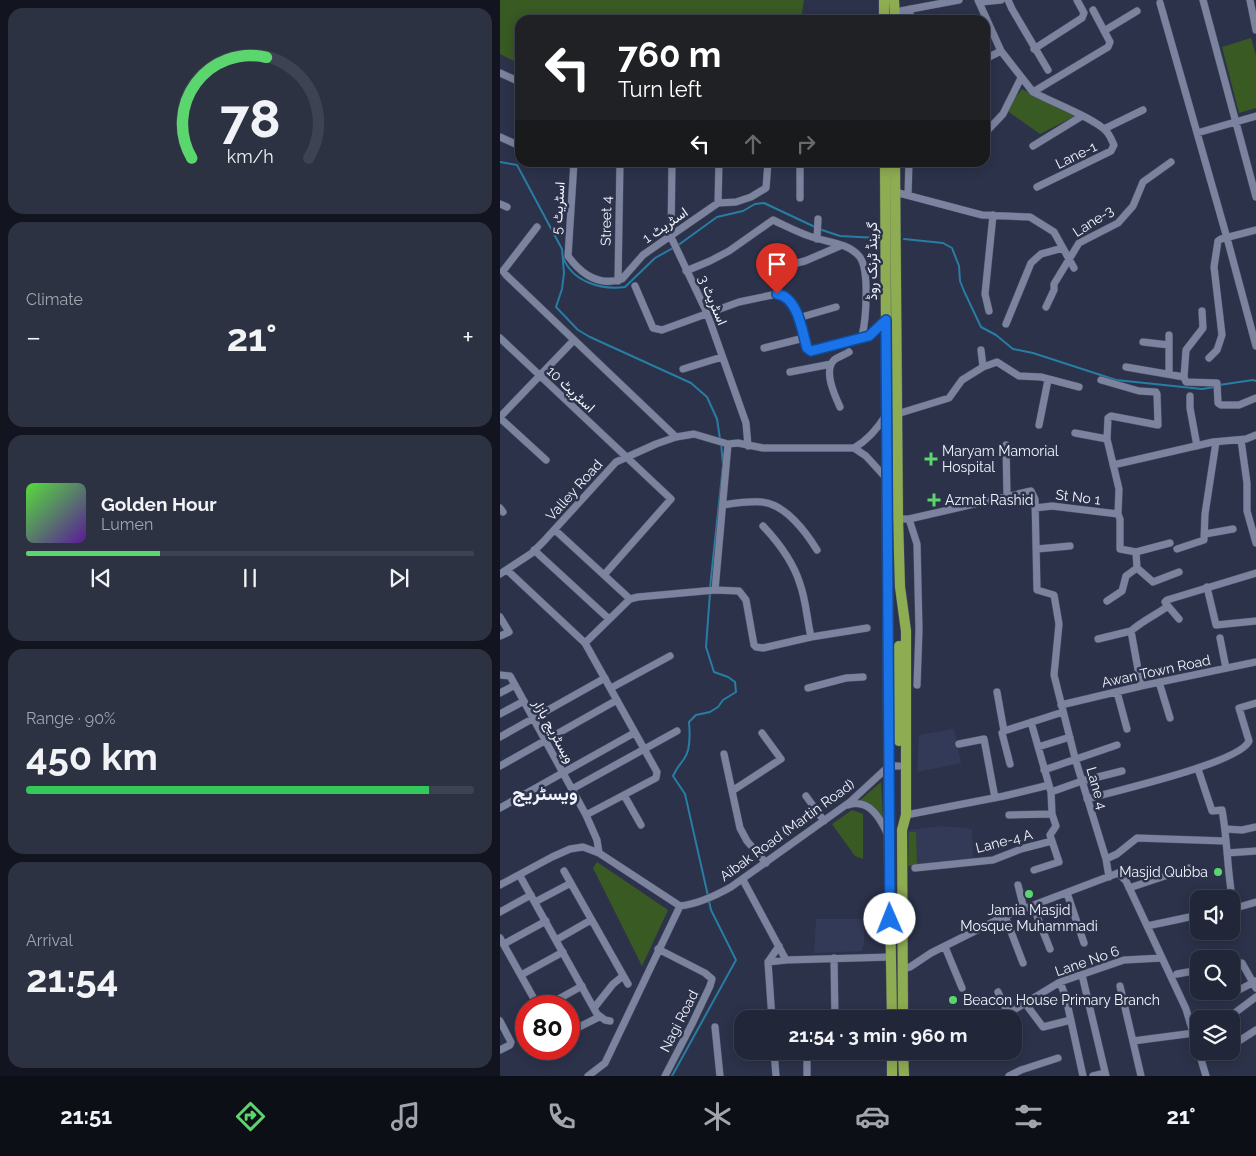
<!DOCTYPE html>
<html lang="en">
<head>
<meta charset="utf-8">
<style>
	:root { --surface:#212638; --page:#2d3243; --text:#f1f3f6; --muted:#a2a5ae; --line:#3e4353; --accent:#5bd56d }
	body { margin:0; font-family:Raleway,Vazirmatn,sans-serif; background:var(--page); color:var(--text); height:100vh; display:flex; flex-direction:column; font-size:19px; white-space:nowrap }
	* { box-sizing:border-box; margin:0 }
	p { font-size:16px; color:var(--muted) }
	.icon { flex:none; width:28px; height:28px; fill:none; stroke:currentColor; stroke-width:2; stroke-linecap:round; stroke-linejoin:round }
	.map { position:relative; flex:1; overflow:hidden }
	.sheet { display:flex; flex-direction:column; gap:8px; padding:8px; background:#12151f; width:500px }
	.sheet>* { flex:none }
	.top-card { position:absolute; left:15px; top:15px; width:475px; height:152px; border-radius:15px; box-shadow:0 2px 12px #0003,0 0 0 1px var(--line); background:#202124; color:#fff; overflow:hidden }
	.tools { position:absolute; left:690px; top:890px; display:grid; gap:10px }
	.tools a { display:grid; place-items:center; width:50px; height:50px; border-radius:10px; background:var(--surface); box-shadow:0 2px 12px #0003,0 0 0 1px var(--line); font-size:25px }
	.speed { position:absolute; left:15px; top:995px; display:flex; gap:10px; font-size:25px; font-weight:700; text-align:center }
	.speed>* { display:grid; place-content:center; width:65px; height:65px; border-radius:50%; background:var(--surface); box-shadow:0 2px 12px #0003,0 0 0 1px var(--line); line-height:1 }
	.speed .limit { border:8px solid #d22; background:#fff; color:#111 }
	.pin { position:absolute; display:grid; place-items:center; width:42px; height:42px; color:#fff; margin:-51px -21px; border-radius:50% 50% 50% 0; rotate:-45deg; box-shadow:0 0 5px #0007 }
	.pin .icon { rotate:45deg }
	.me { position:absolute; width:55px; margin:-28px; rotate:359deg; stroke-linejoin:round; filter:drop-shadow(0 0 4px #0008) }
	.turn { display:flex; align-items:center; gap:18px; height:105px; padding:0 20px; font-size:22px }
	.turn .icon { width:65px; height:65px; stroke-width:2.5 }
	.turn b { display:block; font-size:35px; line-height:42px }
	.lanes { display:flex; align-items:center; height:48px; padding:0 20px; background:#0003; justify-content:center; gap:25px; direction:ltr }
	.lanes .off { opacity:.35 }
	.big { font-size:38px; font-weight:700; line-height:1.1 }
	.sheet .tile { flex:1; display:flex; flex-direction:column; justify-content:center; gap:8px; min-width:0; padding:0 18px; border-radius:15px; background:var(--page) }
	.sheet .dial { align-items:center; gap:0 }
	.dial svg { height:130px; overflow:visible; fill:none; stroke:var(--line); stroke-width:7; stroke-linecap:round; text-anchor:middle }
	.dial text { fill:var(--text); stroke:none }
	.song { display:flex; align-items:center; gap:15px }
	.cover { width:60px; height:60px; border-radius:8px; background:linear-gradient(135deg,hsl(110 70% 55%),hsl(270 70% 35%)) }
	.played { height:5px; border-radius:2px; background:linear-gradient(90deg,var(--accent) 30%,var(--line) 30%) }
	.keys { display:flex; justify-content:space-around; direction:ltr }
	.heat { display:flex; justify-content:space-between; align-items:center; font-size:28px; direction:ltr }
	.charge { height:8px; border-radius:4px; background:linear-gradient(90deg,#34c759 90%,var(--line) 0) }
	.trip { position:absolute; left:234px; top:1010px; width:288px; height:50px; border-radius:15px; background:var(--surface); box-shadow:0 2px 12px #0003,0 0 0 1px var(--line); font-weight:700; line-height:50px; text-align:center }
	.dock { display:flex; height:80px; justify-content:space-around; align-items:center; background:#0d0f16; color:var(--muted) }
	.dock .icon { width:35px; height:35px }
	.dock .current { color:var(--accent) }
	.dock b { font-size:22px; color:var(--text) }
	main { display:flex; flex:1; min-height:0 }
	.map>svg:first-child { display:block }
	.built { fill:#333a58 }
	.green { fill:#395a23 }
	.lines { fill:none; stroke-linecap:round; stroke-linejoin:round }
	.stream { stroke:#287da4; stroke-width:2 }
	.minor-casing { stroke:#4a4e60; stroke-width:8 }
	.highway-casing { stroke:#4a4e60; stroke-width:11 }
	.minor { stroke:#7b839f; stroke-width:7 }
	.highway { stroke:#8eac52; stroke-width:10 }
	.route-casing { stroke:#114b97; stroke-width:12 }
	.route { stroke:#1a73e8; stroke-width:9 }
	.poi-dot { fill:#5bd56d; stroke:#2c324a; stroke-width:2 }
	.labels { text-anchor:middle; stroke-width:5; stroke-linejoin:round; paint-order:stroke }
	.street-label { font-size:14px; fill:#f1f4fd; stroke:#2c324a }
	.poi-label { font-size:14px; fill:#f1f4fd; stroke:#2c324a; text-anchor:start }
	.district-label { font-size:19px; font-weight:bold; fill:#f1f4fd; stroke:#2c324a }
</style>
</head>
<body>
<main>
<section class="sheet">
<div class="tile dial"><svg viewBox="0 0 100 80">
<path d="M14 69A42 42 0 1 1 86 69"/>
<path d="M14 69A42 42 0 0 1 60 7" stroke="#5bd56d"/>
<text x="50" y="56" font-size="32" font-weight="700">78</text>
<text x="50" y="72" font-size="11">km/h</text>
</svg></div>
<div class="tile"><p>Climate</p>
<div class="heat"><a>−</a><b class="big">21°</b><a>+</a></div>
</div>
<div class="tile">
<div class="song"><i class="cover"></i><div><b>Golden Hour</b><p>Lumen</p></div></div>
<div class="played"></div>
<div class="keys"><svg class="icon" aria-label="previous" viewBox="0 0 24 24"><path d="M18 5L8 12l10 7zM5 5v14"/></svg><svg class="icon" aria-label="pause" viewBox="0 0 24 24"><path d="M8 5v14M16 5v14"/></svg><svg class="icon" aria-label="next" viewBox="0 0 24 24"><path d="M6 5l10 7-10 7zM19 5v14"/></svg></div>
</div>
<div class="tile"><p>Range · 90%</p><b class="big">450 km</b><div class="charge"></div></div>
<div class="tile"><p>Arrival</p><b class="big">21:54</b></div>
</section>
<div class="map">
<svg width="756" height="1076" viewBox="0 0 756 1076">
	<rect width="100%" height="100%" fill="#2c324a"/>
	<path class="built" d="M 454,729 L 461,763 L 417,772 L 419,735 Z
		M 443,826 L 472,829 L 473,859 L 408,866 L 408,830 Z
		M 316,919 L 364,919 L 364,944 L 361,951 L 314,953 Z"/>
	<path class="green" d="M 0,0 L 304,0 L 301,20 L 20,20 L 20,64 L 0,54 Z
		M 751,38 L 756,55 L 756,108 L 739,113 L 722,47 Z
		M 522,89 L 575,116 L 540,134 L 506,110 Z
		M 381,782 L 383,819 L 359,801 Z
		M 352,810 L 363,814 L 363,859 L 355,856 L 332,824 Z
		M 409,832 L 416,832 L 417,865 L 408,866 Z
		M 97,862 L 168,910 L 142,966 L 93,868 Z"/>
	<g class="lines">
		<path class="stream" d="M 0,162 L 17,165 L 62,249 L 64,273 L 62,289 L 56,307 L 78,330 L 90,337 L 191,383 L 207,397 L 217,419 L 220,439
			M 319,229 L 340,236 L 378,238
			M 404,239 L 443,243 L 452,248 L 459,266 L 460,281 L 464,291 L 481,327 L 496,335 L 513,349 L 533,353 L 616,380 L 702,389 L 715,387
			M 177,246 L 217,217 L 243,211 L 255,204 L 264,203 L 315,227
			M 63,257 C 72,282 101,290 125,287 L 155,258 L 173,248
			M 719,385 L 753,380 L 756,381
			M 210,588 L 223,465 L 221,443
			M 208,896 L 185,794 L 173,776 C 177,767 179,766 184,759 C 191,750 190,733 189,722 L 196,715 L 210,712 L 218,707 L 223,700 L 236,692 L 235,682 L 228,677 L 214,672 L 206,647 L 210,593
			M 172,1076 L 236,960 L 211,910 L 209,901"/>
		<defs>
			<path id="minor" d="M 478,0 L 501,51 L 533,92 C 551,102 594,118 606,131 C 610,135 612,141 614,145 L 611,151 L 537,187
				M 508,0 L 512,9 L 548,70
				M 703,0 L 756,197
				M 750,0 L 756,30
				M 481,2 L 501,0
				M 660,3 L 727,238 L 756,346
				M 395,12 L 459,0
				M 410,20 L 410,9
				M 604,31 L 637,11
				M 534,49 L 582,18 L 584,13 L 577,0
				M 485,59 L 501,51
				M 0,73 L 20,82
				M 533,92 L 608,47 L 610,42 L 593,10
				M 604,129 L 643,110
				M 485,133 L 503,114 L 521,78
				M 697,133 L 756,116
				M 0,137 L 20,146
				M 533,146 L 582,116
				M 62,162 L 74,166
				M 74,162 L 68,256 C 81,274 98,287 122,279 L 143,255 L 218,203 L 236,202 L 251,197 L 266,188 L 268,162
				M 172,162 L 171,237 L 207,313 L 246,423 L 248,446
				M 300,162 L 300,198
				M 395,192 L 482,215 L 530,217 L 554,232 L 574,268
				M 408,195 L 409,162
				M 218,203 L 219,162
				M 0,204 L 7,207
				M 37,227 L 3,271 L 6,275 L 176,437
				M 317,239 L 318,219
				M 289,265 L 305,261 L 340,246
				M 186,271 L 210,261 L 229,251 L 273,220 C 286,226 299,233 312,237 C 327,242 348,243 359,256 C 370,268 366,320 362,336 L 369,336 L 385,320
				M 118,281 L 120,162
				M 135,286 L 153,328 L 162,330 L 239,302 L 277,294 C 299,297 300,333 308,350 L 311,351 L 362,336
				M 546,307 L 554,290 L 554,284 L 579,243 L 618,223 L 633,206 L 643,182 L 671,162
				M 489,311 L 485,294 L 493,215
				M 702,311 L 703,328 L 686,350 L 684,377 L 686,382 L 717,383 L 718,403 L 721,405 L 739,405 L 756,398
				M 298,318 L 336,307
				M 506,324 L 531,263 L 541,254 L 563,248
				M 669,335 L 669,374
				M 0,338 L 171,499 L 104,575
				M 643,342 L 669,345
				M 264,348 L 304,338
				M 481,350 L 483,367
				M 709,358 L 717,350 L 722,335 L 714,267 L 718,241 L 721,239 L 756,230
				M 626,367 L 684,377
				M 183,369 L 222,357
				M 290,372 L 331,364
				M 601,380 L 639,391 L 656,392 L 657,394 L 658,425 L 611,416 L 608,418 L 607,439 L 619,489 L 618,514 L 620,519 L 620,549 L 636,552 L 670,543
				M 690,396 L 690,408 L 697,446
				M 340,407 C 335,396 323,371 334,360 C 338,357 344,355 349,352
				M 397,414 L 449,398 L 462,380 L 483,367 L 497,362 L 519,376 L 541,377 L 579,387
				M 0,417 L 74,340
				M 0,418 L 46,460
				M 539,425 L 548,380
				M 575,433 L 607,439
				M 741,440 L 747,483 L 747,511 L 756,543
				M 506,445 L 507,496
				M 354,448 L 366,456 L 387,479
				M 613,465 L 713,442 L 746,439 L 756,435
				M 223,505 C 235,503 249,501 262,502 C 285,504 306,532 317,550
				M 0,508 L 3,512
				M 535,508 L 552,506 L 618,514
				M 398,519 L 409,519 L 531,491 L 535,499 L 537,590 L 554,595 L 559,624 L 554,675 L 575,758 L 606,859 L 609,877
				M 409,519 L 417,544 L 419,630 L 417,685
				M 263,526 C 279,543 293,561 300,584 C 306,600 307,620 311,637
				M 55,530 L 130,599
				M 705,534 L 733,529
				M 537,549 L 570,546
				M 677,549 L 704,540 L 705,514 L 716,442
				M 34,550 L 109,619
				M 637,568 L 653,582 L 679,572
				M 7,570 L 85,643 L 157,772 L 156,778 L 86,815
				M 0,574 L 32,553 L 44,541 L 116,462 L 156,444 L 176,437 L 194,434 L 228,444 L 238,443 L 263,448 L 354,448 C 368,440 378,428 386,415
				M 707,587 L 716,625 L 756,621
				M 215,590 L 228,444
				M 607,601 L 622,591 L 626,576 L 637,568 L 636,552
				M 668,606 L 679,619
				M 0,617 L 9,632 L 0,636
				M 720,638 L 726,668
				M 598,639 L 631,631
				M 85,643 L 130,599 L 138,597 L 215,590 L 239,591 L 246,600 L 254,645 L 256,647 L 263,648 L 311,637 L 367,628
				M 0,675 L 10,676 L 15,685 L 86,815 L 97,840 L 99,853
				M 659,682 L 670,718
				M 641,686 L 631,631 C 642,621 656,615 668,606 L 665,602 L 667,600 L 756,573
				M 111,688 L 170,656
				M 308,688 L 346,678 L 363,677
				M 497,692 L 504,731 L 502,733 L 510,764
				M 617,692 L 627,729
				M 0,693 L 15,685
				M 561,705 L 641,686 L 756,662
				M 0,714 L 24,701
				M 531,722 L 551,792 L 552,814 L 556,826 L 550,835 L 552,841
				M 504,731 L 563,712
				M 0,737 L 105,678
				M 459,744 L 484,739 L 495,798
				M 538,747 L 570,737
				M 224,754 L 240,828 L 247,841 L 266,863
				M 0,766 L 117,700
				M 698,769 L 712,811 L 722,810 C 728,842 727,876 734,908
				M 544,770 L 617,745
				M 72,789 L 177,731
				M 232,791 L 281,759 L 262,733
				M 551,792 L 582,781 L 622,771
				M 124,795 L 141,825
				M 306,796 L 324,821
				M 587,799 C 614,791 740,763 749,741 L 739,708 L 756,703
				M 348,805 C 369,798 380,818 387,833
				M 0,808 L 134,733
				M 406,815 L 504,796 L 549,785
				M 509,815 L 552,814
				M 726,829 L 742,830 L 756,827
				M 727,853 L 756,851
				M 606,859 L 617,854 L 637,838 L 725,841
				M 415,868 L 493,860 L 521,849 L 552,841 L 559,862 L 534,870
				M 64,871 L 128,984
				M 20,876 L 97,1014 L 105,1020 L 110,1021
				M 243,880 L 286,960
				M 0,885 L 52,857 L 70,849 L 83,847 L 99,853 L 180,906 C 198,904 215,896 231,887 L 350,802 L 389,766 L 399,766
				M 518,885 L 524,909
				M 629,888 L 689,868
				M 567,893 L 584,943
				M 35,902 L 71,883
				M 533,906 L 550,949
				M 732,909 L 756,902
				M 0,912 L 31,895
				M 505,916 L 523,963
				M 647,926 L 699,915
				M 0,938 L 38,1006
				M 56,940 L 91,920
				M 4,944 L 46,921
				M 445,947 L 462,988
				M 158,949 L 205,973 L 212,979 L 210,986 L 192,1024 L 165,1076
				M 334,958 L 335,1019
				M 268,962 L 286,960 L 391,957
				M 731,965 L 742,963 L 756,988
				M 402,969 L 410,967 L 431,953 L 505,916 L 618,873 L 626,881 L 686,1009 L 706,1076
				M 677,974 L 699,970
				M 21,975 L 63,952
				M 582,975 L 606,1076
				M 560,982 L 566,998 L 583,1076
				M 620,986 L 641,1076
				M 498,992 L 508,1013
				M 735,992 L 756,981
				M 525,1003 L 543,1027 L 571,1020
				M 46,1006 L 82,986
				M 94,1008 L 113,984 L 123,976
				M 23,1019 L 26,1018
				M 272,1019 L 268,962 L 279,946
				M 499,1019 L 560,982 L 624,960 L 662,958
				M 715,1019 L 732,1015 L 756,997
				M 0,1021 L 11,1042 L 10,1045 L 0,1050
				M 690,1023 L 699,1021
				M 215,1027 L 220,1076
				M 69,1032 L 99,1017
				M 633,1041 L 694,1033
				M 731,1046 L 756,1030
				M 274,1051 L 276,1076
				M 307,1051 L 307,1076
				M 699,1056 L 710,1051
				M 88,1076 L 105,1063 L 180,906
				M 509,1076 L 521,1070 L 558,1058
				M 593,1076 L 605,1073"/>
			<path id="highway" d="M 384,0 L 384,20
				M 394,0 L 395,20
				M 385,162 L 389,844 L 392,1019
				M 395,162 L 398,519 L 400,587 L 406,631 L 406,815 L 402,830 L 403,1019
				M 399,741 L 399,646
				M 392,1051 L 392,1076
				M 403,1051 L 404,1076"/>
		</defs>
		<use href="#minor" class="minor-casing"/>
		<use href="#highway" class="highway-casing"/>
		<use href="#minor" class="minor"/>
		<use href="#highway" class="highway"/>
	</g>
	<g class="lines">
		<defs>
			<path id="route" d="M 277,294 C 298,297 302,331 307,348 L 311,351 L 369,336 L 386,320 L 390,919"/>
		</defs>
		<use href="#route" class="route-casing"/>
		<use href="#route" class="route"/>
	</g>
	<g class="poi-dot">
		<path d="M428.5 451.5h5v5h5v5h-5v5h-5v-5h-5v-5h5z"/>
		<path d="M431.5 492.5h5v5h5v5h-5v5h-5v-5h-5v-5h5z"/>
		<circle cx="718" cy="872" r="5"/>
		<circle cx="529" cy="894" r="5"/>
		<circle cx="453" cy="1000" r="5"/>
	</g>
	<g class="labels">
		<g class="street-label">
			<text transform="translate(576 155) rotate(-26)" y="5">Lane-1</text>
			<text transform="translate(58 208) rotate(-86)" y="5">اسٹریٹ 5</text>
			<text transform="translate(106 221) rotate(-89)" y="5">Street 4</text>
			<text transform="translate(593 221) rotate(-33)" y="5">Lane-3</text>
			<text transform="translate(165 225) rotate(-35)" y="5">اسٹریٹ 1</text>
			<text transform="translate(372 261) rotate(-90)" y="5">گرینڈ ٹرنک روڈ</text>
			<text transform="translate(213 300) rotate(67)" y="5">اسٹریٹ 3</text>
			<text transform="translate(71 389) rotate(43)" y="5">اسٹریٹ 10</text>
			<text transform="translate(74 490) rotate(-48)" y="5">Valley Road</text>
			<text transform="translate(578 497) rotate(7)" y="5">St No 1</text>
			<text transform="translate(656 671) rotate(-12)" y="5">Awan Town Road</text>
			<text transform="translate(54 731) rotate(61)" y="5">ویسٹریج بازار</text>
			<text transform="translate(597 788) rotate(74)" y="5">Lane 4</text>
			<text transform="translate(287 830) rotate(-36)" y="5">Aibak Road (Martin Road)</text>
			<text transform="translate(504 841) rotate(-14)" y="5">Lane-4 A</text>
			<text transform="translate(587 961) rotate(-19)" y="5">Lane No 6</text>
			<text transform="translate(179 1021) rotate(-63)" y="5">Nagi Road</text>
		</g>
		<g class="poi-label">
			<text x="442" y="456">Maryam Mamorial<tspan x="442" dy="16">Hospital</tspan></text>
			<text x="445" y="505">Azmat Rashid</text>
			<text x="708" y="877" text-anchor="end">Masjid Qubba</text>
			<text x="529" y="915" text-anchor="middle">Jamia Masjid<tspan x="529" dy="16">Mosque Muhammadi</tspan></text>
			<text x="463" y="1005">Beacon House Primary Branch</text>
		</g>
		<g class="district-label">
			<text x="45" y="800">ویسٹریج</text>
		</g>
	</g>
</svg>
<div class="tools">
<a><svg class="icon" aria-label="sound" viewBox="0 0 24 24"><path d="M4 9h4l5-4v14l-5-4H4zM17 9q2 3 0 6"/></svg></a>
<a><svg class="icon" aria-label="search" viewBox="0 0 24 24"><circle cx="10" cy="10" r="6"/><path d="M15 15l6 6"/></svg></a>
<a><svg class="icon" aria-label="layers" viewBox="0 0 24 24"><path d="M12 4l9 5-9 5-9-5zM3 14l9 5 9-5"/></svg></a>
</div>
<div class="speed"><div class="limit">80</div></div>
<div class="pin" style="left:277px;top:294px;background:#d93025"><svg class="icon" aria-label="arrive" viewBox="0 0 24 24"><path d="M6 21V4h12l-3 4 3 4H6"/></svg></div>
<svg class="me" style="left:390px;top:919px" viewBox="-20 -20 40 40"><circle r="19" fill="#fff"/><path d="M0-13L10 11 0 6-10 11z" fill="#1a73e8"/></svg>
<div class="trip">21:54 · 3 min · 960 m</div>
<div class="top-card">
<div class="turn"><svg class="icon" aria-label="left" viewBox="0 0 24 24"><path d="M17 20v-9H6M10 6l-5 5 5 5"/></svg><div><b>760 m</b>Turn left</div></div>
<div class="lanes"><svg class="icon" aria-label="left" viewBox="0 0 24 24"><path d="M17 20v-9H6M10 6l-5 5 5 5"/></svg><svg class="icon off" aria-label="ahead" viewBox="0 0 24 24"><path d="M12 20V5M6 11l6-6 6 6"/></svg><svg class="icon off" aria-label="right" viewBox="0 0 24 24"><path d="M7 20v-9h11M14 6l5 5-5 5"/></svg></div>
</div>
</div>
</main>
<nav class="dock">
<b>21:51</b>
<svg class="icon current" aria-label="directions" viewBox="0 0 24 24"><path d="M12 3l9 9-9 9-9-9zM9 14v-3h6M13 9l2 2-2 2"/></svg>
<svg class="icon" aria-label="music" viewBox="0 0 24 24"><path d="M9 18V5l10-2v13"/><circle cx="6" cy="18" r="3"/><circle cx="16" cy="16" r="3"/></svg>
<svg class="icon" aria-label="phone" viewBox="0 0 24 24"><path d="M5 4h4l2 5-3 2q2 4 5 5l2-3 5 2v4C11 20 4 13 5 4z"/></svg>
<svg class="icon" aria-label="climate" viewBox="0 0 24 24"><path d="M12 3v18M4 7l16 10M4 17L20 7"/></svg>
<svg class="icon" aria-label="car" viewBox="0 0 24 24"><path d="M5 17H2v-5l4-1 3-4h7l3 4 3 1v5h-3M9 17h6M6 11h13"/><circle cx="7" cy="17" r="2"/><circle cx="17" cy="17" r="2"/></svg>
<svg class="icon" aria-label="filters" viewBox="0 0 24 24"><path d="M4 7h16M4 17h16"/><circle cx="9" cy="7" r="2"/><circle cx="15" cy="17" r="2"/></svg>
<b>21°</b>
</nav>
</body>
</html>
